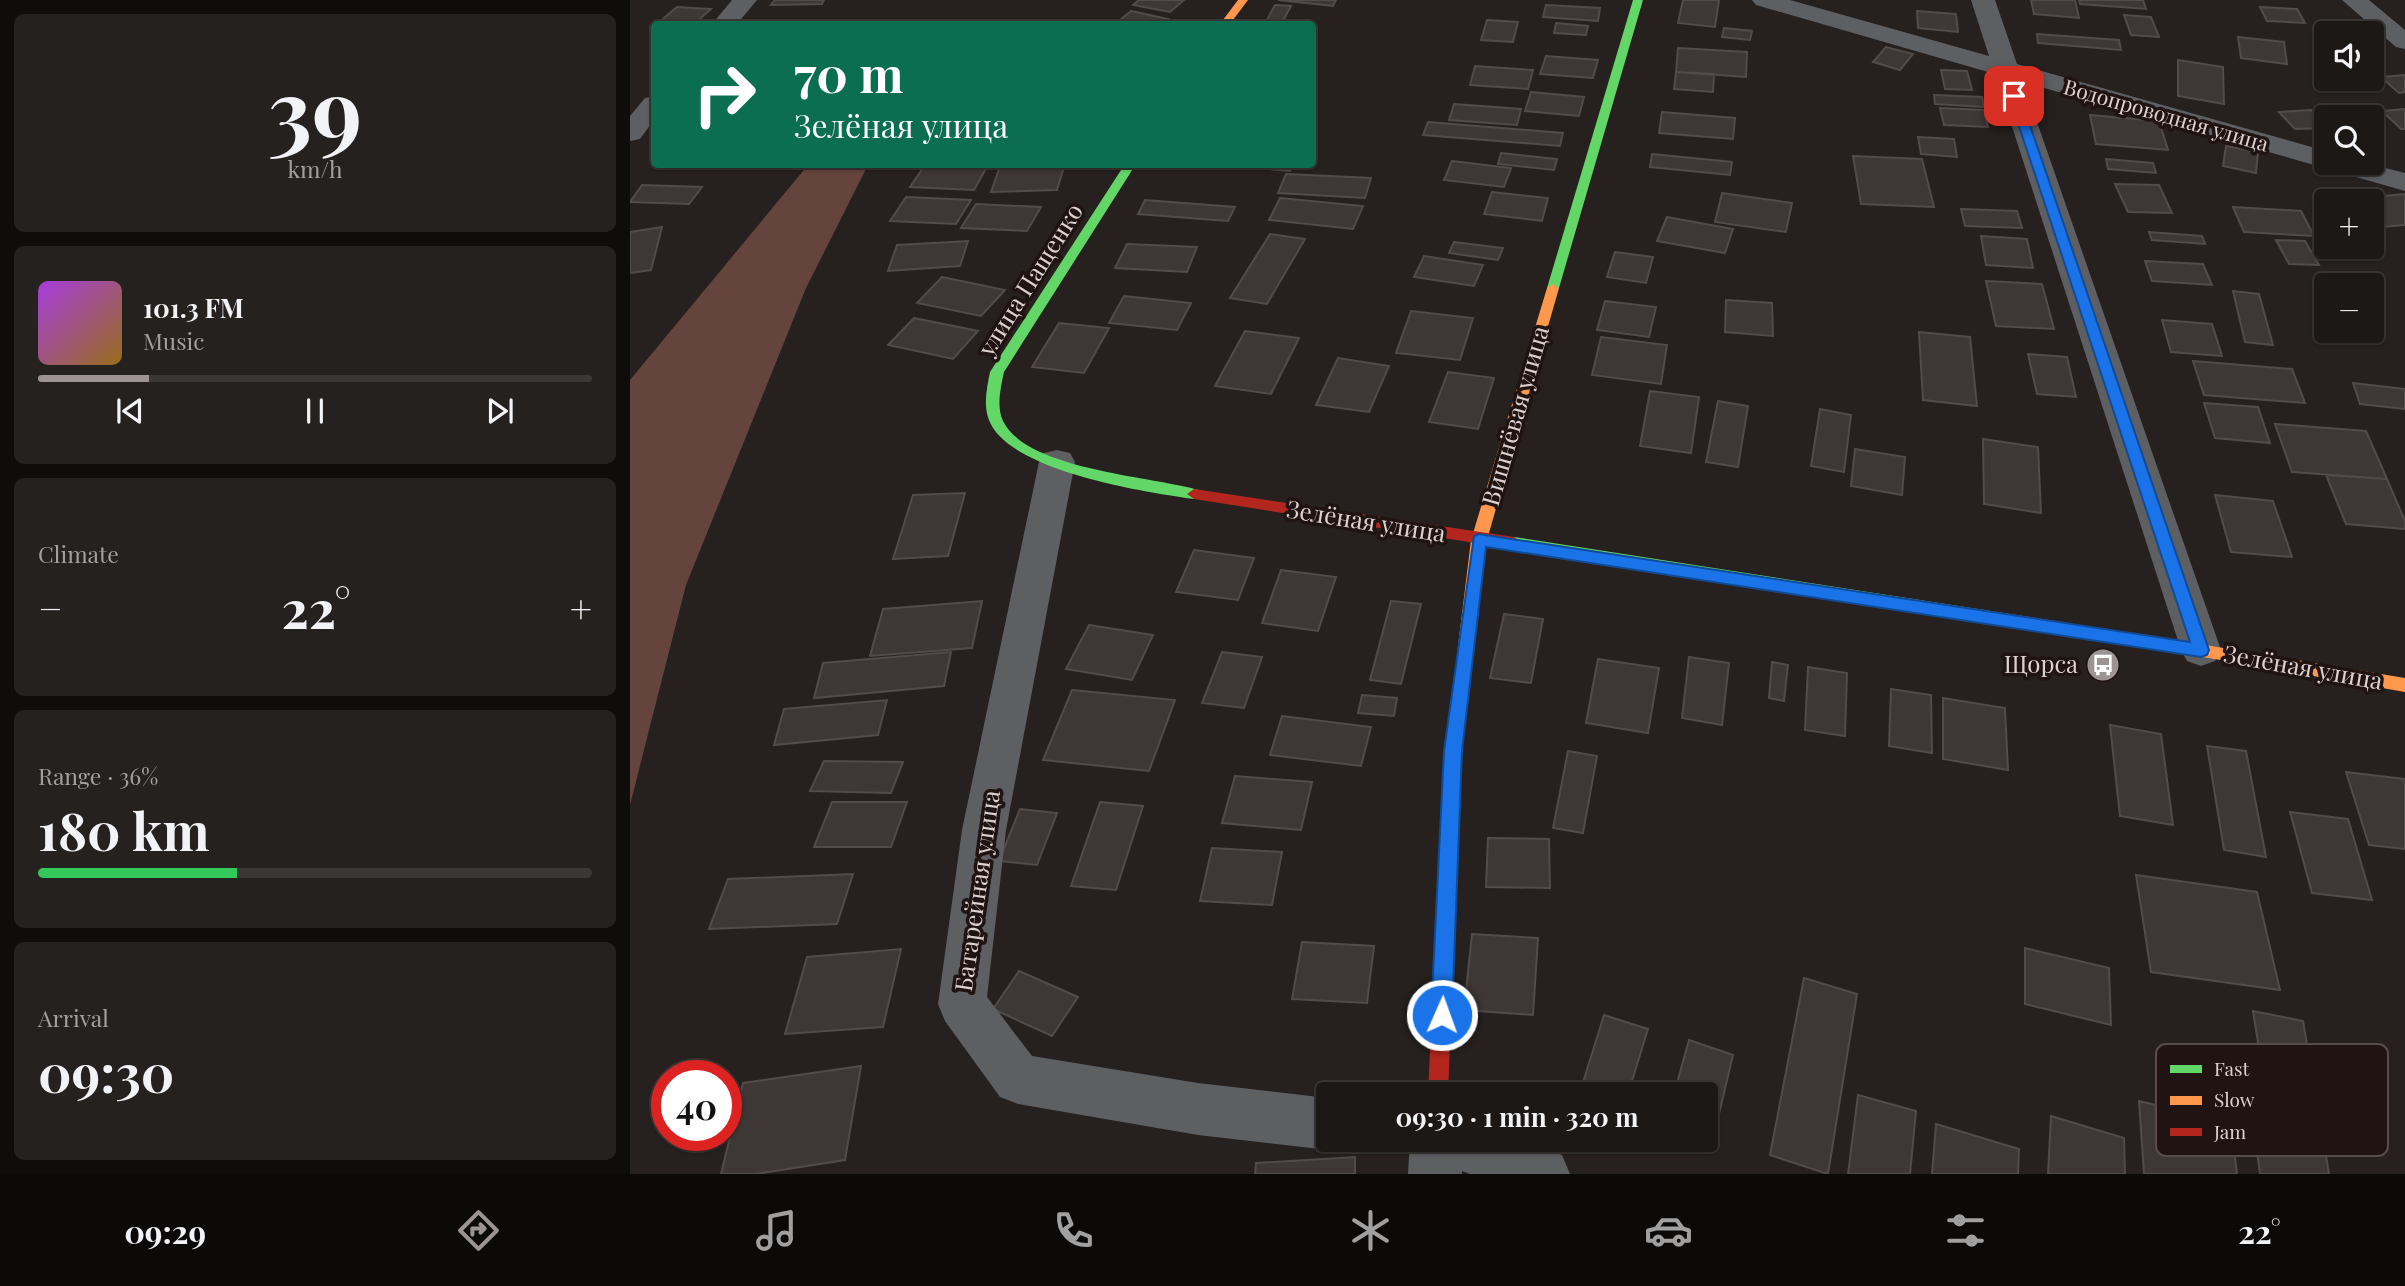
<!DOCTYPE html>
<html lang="en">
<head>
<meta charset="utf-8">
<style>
	:root { --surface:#1c1816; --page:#25211f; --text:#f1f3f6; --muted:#a0a0a1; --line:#3a3735; --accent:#9c9492 }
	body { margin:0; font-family:"Playfair Display",serif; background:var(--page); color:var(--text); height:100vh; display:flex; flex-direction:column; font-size:26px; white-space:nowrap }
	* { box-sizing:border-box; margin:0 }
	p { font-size:23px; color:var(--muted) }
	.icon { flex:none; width:38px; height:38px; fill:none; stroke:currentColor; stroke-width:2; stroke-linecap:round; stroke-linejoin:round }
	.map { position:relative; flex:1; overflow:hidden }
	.details { display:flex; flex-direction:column; gap:14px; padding:14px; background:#0f0d0c; width:630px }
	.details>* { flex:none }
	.top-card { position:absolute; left:21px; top:21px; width:665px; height:147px; border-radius:7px; box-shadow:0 2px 5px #0004,0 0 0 2px var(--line); background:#0b6e4f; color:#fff; overflow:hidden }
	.buttons { position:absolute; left:1684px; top:21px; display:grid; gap:14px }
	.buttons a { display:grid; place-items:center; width:70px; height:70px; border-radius:7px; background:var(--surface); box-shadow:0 2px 5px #0004,0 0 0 2px var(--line); font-size:35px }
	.speed { position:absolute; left:21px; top:1060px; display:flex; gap:14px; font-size:35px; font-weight:700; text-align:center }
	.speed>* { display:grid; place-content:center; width:91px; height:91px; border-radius:50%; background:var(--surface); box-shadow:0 2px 5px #0004,0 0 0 2px var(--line); line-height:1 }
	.speed .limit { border:10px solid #d22; background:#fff; color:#111 }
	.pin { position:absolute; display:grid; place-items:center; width:60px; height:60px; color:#fff; margin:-30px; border-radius:14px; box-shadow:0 4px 10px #0006 }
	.me { position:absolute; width:77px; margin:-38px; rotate:2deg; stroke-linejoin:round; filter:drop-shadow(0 0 5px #0008) }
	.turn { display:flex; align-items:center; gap:24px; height:147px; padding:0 28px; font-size:32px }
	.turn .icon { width:91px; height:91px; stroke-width:2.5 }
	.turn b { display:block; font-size:49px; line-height:60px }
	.big { font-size:52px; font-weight:700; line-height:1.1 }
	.details .widget { flex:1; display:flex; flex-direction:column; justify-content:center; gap:10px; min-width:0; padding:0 24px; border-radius:10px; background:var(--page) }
	.details .dial { align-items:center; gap:0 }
	.dial b { font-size:91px; line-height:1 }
	.song { display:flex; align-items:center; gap:21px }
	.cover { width:84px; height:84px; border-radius:10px; background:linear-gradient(135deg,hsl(280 70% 55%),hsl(40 70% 35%)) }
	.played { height:7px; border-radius:4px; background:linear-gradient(90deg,var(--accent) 20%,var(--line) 20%) }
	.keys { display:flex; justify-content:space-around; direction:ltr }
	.heat { display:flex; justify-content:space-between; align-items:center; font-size:38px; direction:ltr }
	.charge { height:10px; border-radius:5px; background:linear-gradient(90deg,#34c759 36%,var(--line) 0) }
	.trip { position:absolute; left:686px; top:1082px; width:402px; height:70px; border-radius:7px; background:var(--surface); box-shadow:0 2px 5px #0004,0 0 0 2px var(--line); font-weight:700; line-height:70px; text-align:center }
	.menu { display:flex; height:112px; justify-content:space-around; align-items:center; background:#0b0a09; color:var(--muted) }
	.menu .icon { width:49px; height:49px }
	.menu .selected { color:var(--accent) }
	.menu b { font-size:32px; color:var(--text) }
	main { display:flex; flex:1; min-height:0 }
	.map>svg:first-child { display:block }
	.forest { fill:#65443d }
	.building { fill:#3d3836; stroke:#514b4a; stroke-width:2 }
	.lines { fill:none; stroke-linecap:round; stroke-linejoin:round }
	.street { fill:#5d5f63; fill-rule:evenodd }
	.fast { fill:#63d668; fill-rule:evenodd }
	.slow { fill:#ff974d; fill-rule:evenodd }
	.jam { fill:#b3261e; fill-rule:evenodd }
	.route { fill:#1a73e8; stroke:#114b97; stroke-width:2 }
	.labels { text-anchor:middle; stroke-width:7; stroke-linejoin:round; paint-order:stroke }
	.far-street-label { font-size:21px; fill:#dbd2d0; stroke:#201412 }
	.street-label { font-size:24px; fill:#dbd2d0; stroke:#201412 }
	.poi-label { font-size:24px; fill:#dbd2d0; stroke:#201412; text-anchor:end }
	.key { fill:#201412; stroke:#584d4b; stroke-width:2 }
	.key-label { font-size:19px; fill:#dbd2d0 }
</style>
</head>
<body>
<main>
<section class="details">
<div class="widget dial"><b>39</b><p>km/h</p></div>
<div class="widget">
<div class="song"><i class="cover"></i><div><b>101.3 FM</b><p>Music</p></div></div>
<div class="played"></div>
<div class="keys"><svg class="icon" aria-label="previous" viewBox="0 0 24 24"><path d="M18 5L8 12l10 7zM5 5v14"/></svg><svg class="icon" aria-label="pause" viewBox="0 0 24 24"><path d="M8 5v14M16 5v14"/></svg><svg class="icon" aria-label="next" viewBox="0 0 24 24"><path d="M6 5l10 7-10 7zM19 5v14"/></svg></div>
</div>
<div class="widget"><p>Climate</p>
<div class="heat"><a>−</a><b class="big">22°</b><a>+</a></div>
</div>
<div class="widget"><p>Range · 36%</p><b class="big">180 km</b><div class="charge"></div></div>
<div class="widget"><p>Arrival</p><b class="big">09:30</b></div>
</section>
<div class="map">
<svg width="1775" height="1174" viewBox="0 0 1775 1174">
	<rect width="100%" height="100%" fill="#26201e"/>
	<path class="forest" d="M 178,165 L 238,165 L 176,288 L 56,585 L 0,805 L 0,380 Z"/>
	<path class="building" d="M 145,0 L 194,0 L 192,4 L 141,5 Z
		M 509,0 L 554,0 L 540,12 L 503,5 Z
		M 648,0 L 706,0 L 703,6 Z
		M 1053,0 L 1089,0 L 1085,27 L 1048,23 Z
		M 1401,0 L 1445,0 L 1449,18 L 1404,14 Z
		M 1449,0 L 1513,0 L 1516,9 L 1450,4 Z
		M 645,5 L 661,6 L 653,21 L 637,20 Z
		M 916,5 L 970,8 L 968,21 L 913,17 Z
		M 47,7 L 81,9 L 64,24 L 28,23 Z
		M 1630,7 L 1667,9 L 1675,23 L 1637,21 Z
		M 501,11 L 538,19 L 531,24 L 485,24 Z
		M 1287,11 L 1326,14 L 1328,32 L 1288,28 Z
		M 1494,15 L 1521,17 L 1529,37 L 1501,35 Z
		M 857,20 L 888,22 L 883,42 L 851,40 Z
		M 926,23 L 958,26 L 956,35 L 924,33 Z
		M 1727,26 L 1735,33 L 1696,33 L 1691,29 Z
		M 1094,28 L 1122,31 L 1120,40 L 1092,37 Z
		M 1407,34 L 1489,40 L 1491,50 L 1408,43 Z
		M 1608,37 L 1654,42 L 1657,64 L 1611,58 Z
		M 1256,47 L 1283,54 L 1270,70 L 1243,62 Z
		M 1048,48 L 1117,52 L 1116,77 L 1046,72 Z
		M 916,56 L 968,60 L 963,78 L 910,74 Z
		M 1548,60 L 1593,67 L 1594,104 L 1548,96 Z
		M 845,66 L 903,70 L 898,89 L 840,85 Z
		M 1311,70 L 1337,71 L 1342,90 L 1315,89 Z
		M 1046,72 L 1084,74 L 1083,92 L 1044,89 Z
		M 1741,74 L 1745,84 L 1698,79 L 1741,79 Z
		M 1775,75 L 1775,92 L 1769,93 L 1751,77 Z
		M 901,92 L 954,97 L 949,116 L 895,111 Z
		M 1304,95 L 1352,97 L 1354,107 L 1305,104 Z
		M 824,104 L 891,109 L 887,125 L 819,120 Z
		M 1720,107 L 1730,117 L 1696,119 L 1687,109 Z
		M 1310,108 L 1354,110 L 1358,127 L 1314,125 Z
		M 1775,109 L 1775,129 L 1771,129 L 1752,111 Z
		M 1681,110 L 1696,128 L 1665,129 L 1649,112 Z
		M 1032,112 L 1105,118 L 1103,139 L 1029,133 Z
		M 1460,115 L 1529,121 L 1538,150 L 1466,144 Z
		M 798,122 L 933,133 L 930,146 L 793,135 Z
		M 1288,137 L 1324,139 L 1327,157 L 1291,154 Z
		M 1596,146 L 1628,152 L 1626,173 L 1593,166 Z
		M 871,153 L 927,159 L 924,170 L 868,164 Z
		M 1022,154 L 1102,162 L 1100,175 L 1020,167 Z
		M 1223,156 L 1292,159 L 1304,207 L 1231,204 Z
		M 1476,159 L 1523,163 L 1526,173 L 1478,169 Z
		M 822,161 L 881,168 L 874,187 L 814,180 Z
		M 584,164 L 663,164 L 660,171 Z
		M 295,165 L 357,167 L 344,190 L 280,187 Z
		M 434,167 L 427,190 L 361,192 L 369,169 Z
		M 656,174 L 741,178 L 735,198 L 648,193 Z
		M 1485,184 L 1529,185 L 1542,213 L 1498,212 Z
		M 12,185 L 72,187 L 59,204 L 0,202 Z
		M 862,192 L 918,198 L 912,221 L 854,214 Z
		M 1092,193 L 1162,203 L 1156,232 L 1085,222 Z
		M 1775,194 L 1775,225 L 1741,228 L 1741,201 L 1698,201 Z
		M 276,197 L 341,200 L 326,224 L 260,221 Z
		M 650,198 L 733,206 L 723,229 L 639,220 Z
		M 515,200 L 605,207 L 598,221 L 508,214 Z
		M 346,204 L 411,207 L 397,231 L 331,228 Z
		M 1603,207 L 1671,211 L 1684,236 L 1614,232 Z
		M 1331,209 L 1387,211 L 1392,228 L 1335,226 Z
		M 1037,217 L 1103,229 L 1095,253 L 1027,241 Z
		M 32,227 L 21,270 L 0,273 L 0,232 Z
		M 1519,232 L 1572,236 L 1575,244 L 1522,240 Z
		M 640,234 L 675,239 L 637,304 L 600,298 Z
		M 1351,236 L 1397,239 L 1403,268 L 1356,265 Z
		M 1646,240 L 1675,241 L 1689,265 L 1659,264 Z
		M 338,241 L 330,266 L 258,271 L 267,245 Z
		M 824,242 L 873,248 L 868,260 L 819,253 Z
		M 497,244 L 567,247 L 557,272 L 485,268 Z
		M 985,252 L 1023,257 L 1016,283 L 977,277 Z
		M 794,256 L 853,265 L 844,286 L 784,277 Z
		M 1515,261 L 1573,264 L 1582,285 L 1522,281 Z
		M 312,277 L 375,290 L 351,316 L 287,303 Z
		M 1356,281 L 1412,284 L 1424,329 L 1366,326 Z
		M 1603,291 L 1629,294 L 1643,345 L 1615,342 Z
		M 494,296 L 561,303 L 547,330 L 479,323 Z
		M 1096,300 L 1142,303 L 1143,336 L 1095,332 Z
		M 975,301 L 1026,307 L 1019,337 L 967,330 Z
		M 781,311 L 843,318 L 830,360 L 766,353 Z
		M 284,318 L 348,331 L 323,359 L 258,345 Z
		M 1532,320 L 1582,324 L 1592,356 L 1541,352 Z
		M 429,323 L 479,328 L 454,373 L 402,367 Z
		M 615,331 L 669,338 L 641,394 L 585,386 Z
		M 1289,332 L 1340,337 L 1347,406 L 1293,400 Z
		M 971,337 L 1037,345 L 1031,384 L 962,375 Z
		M 1398,354 L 1437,357 L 1446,397 L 1407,394 Z
		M 708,358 L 759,366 L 739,412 L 686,405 Z
		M 1563,361 L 1662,369 L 1675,403 L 1574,395 Z
		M 818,372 L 864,378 L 848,429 L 799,422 Z
		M 1723,383 L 1775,389 L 1775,409 L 1730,404 Z
		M 1020,391 L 1069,397 L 1061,453 L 1010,446 Z
		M 1088,401 L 1118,406 L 1108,467 L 1076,462 Z
		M 1574,403 L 1628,407 L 1640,443 L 1585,438 Z
		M 1190,409 L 1221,415 L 1214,472 L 1181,466 Z
		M 1645,424 L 1736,431 L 1757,479 L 1662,472 Z
		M 1353,439 L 1408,447 L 1411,513 L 1354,504 Z
		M 1225,449 L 1275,457 L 1272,495 L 1221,486 Z
		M 1696,475 L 1757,479 L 1775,521 L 1775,529 L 1716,524 Z
		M 335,493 L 318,556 L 263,559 L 283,495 Z
		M 1585,495 L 1643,501 L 1662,557 L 1601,552 Z
		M 564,550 L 624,558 L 608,600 L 546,592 Z
		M 651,570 L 706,577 L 688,631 L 632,623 Z
		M 352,601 L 342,648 L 240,656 L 253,609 Z
		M 761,601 L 791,604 L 771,684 L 740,680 Z
		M 874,614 L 913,619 L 901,683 L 860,678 Z
		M 459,625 L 523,635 L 502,680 L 436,669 Z
		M 321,652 L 314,686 L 184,698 L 193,663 Z
		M 592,652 L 632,657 L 614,708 L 572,703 Z
		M 1059,657 L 1099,663 L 1092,725 L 1052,718 Z
		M 968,659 L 1029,668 L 1018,733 L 956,723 Z
		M 1142,662 L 1158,665 L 1154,701 L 1139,698 Z
		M 1178,667 L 1217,673 L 1215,736 L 1175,730 Z
		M 1261,689 L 1301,695 L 1302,753 L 1259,746 Z
		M 442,690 L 545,700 L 519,771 L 413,760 Z
		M 732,695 L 767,698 L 764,716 L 728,713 Z
		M 1313,698 L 1375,708 L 1378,770 L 1313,759 Z
		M 257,700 L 248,735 L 144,745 L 154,709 Z
		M 652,716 L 741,727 L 731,766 L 640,755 Z
		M 1480,725 L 1531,734 L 1543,825 L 1490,816 Z
		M 1577,746 L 1616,751 L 1636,857 L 1594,850 Z
		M 938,751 L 967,756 L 953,833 L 923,828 Z
		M 194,761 L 273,762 L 261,793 L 180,791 Z
		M 1716,772 L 1775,779 L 1775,849 L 1739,845 Z
		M 605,776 L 682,782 L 671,830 L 592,823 Z
		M 202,802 L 277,802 L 261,847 L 184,847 Z
		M 470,802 L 513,806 L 486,890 L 441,886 Z
		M 390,809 L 427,813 L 407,865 L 369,861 Z
		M 1660,812 L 1718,819 L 1742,900 L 1682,893 Z
		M 858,838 L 919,839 L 920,888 L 856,887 Z
		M 582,848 L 652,852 L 642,905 L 570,901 Z
		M 223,874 L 207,924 L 79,929 L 98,879 Z
		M 1506,875 L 1627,892 L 1650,990 L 1521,972 Z
		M 842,934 L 908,938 L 903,1015 L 834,1010 Z
		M 672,942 L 744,946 L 737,1003 L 662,999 Z
		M 1395,948 L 1479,968 L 1481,1025 L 1395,1004 Z
		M 271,949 L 253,1027 L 155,1034 L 177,957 Z
		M 389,971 L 448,997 L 422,1036 L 363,1009 Z
		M 1174,978 L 1227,994 L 1198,1174 L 1140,1155 Z
		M 1623,1011 L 1673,1021 L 1688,1109 L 1637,1098 Z
		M 974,1015 L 1018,1029 L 998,1094 L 950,1092 Z
		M 1059,1040 L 1103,1055 L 1084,1135 L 1076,1132 L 1076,1094 L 1044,1094 Z
		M 231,1066 L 215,1160 L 126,1174 L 91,1174 L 113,1083 Z
		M 1228,1095 L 1286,1111 L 1280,1174 L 1218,1174 Z
		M 1509,1101 L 1601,1123 L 1607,1174 L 1514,1174 Z
		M 1421,1116 L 1494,1138 L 1495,1174 L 1418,1174 Z
		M 1623,1122 L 1693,1137 L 1699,1174 L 1630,1174 Z
		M 1306,1124 L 1389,1149 L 1388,1174 L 1302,1174 Z
		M 725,1157 L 725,1174 L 625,1174 L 626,1163 Z"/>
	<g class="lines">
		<path class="street" d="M 102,0 L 127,0 L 107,24 L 82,24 Z
			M 1122,0 L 1160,0 L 1359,56 L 1341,0 L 1365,0 L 1387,64 L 1696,151 L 1696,163 L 1736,163 L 1775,173 L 1775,191 L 1393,82 L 1591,650 L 1585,661 L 1571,666 L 1557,661 L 1551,650 L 1365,74 L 1126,5 Z
			M 1712,0 L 1739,0 L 1775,30 L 1775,49 L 1766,47 Z
			M 24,96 L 24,120 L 10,139 L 0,141 L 0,116 L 15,98 Z
			M 427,450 L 440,453 L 445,462 L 376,830 L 357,997 L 402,1056 L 568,1083 L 698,1098 L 698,1139 L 718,1139 L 716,1142 L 698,1150 L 568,1135 L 388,1104 L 370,1097 L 315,1021 L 308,1004 L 332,830 L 409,462 L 414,453 Z
			M 780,1139 L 890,1139 L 932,1155 L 940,1174 L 840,1174 L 832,1171 L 832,1174 L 778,1174 Z"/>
		<path class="fast" d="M 1003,0 L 1013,0 L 929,288 L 923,292 L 919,291 L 917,288 Z
			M 495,164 L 506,164 L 374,372 C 371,387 366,406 373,421 C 397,470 522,476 569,490 L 571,494 L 564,499 C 515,492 378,471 359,420 C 353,405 357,387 360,372 Z
			M 884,537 L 1527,637 L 1533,638 L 1535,643 L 1533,648 L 1527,649 L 884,549 L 876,543 Z"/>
		<path class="slow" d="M 608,0 L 618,0 L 600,24 L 590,24 Z
			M 923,284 L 929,288 L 857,540 L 842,663 L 840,668 L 828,668 L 826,663 L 841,540 L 917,288 Z
			M 1527,637 L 1775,678 L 1775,692 L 1527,649 L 1521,648 L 1519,643 L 1521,638 Z"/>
		<path class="jam" d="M 564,489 L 884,537 L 892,543 L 884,549 L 564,499 L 557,494 Z
			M 834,656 L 840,658 L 842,663 L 832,751 L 818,1094 L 798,1094 L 814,751 L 826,663 L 828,658 Z"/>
	</g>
	<path class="route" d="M 1384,93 L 1390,96 L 1579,650 L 1577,655 L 1571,657 L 856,547 L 832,751 L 822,1015 L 819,1022 L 812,1025 L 804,1022 L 801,1015 L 814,751 L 844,536 L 849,534 L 1560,642 L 1379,96 Z"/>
	<defs>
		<symbol id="bus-disc" viewBox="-11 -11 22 22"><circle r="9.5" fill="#9c9492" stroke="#201412"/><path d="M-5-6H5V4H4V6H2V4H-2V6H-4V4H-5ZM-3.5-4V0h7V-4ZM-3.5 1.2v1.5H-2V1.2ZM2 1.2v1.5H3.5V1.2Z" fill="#fff"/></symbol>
	</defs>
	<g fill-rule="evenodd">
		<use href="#bus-disc" x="1454" y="646" width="38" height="38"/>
	</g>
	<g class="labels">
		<g class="far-street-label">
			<text transform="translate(1536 116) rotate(16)" y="7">Водопроводная улица</text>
		</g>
		<g class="street-label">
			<text transform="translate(401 280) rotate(-58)" y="8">улица Пащенко</text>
			<text transform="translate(886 416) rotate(-74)" y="8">Вишнёвая улица</text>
			<text transform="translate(736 522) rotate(9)" y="8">Зелёная улица</text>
			<text transform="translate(1673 668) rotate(10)" y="8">Зелёная улица</text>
			<text transform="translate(348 891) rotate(-82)" y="8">Батарейная улица</text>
		</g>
		<g class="poi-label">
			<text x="1448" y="673">Щорса</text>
		</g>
	</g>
	<rect x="1526" y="1044" width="232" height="112" rx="10" class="key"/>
	<rect x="1540" y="1065" width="32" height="8" fill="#63d668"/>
	<rect x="1540" y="1096" width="32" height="9" fill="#ff974d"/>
	<rect x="1540" y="1128" width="32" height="8" fill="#b3261e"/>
	<g class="key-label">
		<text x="1584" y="1076">Fast</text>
		<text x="1584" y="1107">Slow</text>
		<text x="1584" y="1139">Jam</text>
	</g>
</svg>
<div class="buttons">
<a><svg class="icon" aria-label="sound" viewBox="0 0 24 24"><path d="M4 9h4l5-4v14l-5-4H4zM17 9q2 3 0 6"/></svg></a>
<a><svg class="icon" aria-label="search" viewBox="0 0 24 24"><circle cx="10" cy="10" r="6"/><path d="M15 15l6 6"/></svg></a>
<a>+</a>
<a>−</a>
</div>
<div class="speed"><div class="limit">40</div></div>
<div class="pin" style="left:1384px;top:96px;background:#d93025"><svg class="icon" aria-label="arrive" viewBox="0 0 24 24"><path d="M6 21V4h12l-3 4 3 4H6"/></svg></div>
<svg class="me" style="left:812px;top:1015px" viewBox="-20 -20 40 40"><circle r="17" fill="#1a73e8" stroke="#fff" stroke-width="3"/><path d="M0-11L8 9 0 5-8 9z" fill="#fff"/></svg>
<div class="trip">09:30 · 1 min · 320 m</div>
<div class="top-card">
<div class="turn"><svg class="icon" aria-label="right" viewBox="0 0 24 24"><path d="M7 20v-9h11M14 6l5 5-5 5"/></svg><div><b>70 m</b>Зелёная улица</div></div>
</div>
</div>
</main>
<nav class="menu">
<b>09:29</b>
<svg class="icon selected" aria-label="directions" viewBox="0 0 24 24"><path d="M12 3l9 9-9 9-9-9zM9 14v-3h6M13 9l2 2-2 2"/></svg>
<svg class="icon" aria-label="music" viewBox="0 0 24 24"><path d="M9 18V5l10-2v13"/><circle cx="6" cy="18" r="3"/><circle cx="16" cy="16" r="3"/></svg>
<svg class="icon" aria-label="phone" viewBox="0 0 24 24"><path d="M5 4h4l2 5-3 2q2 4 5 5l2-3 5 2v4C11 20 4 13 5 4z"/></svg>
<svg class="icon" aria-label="climate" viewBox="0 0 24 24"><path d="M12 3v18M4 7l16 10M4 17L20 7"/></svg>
<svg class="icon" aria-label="car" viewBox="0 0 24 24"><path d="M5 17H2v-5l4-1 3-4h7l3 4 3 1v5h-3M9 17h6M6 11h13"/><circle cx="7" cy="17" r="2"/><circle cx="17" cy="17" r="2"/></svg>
<svg class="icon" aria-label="filters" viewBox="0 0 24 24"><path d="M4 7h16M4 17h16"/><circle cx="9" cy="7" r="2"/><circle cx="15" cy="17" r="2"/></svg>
<b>22°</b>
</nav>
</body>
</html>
